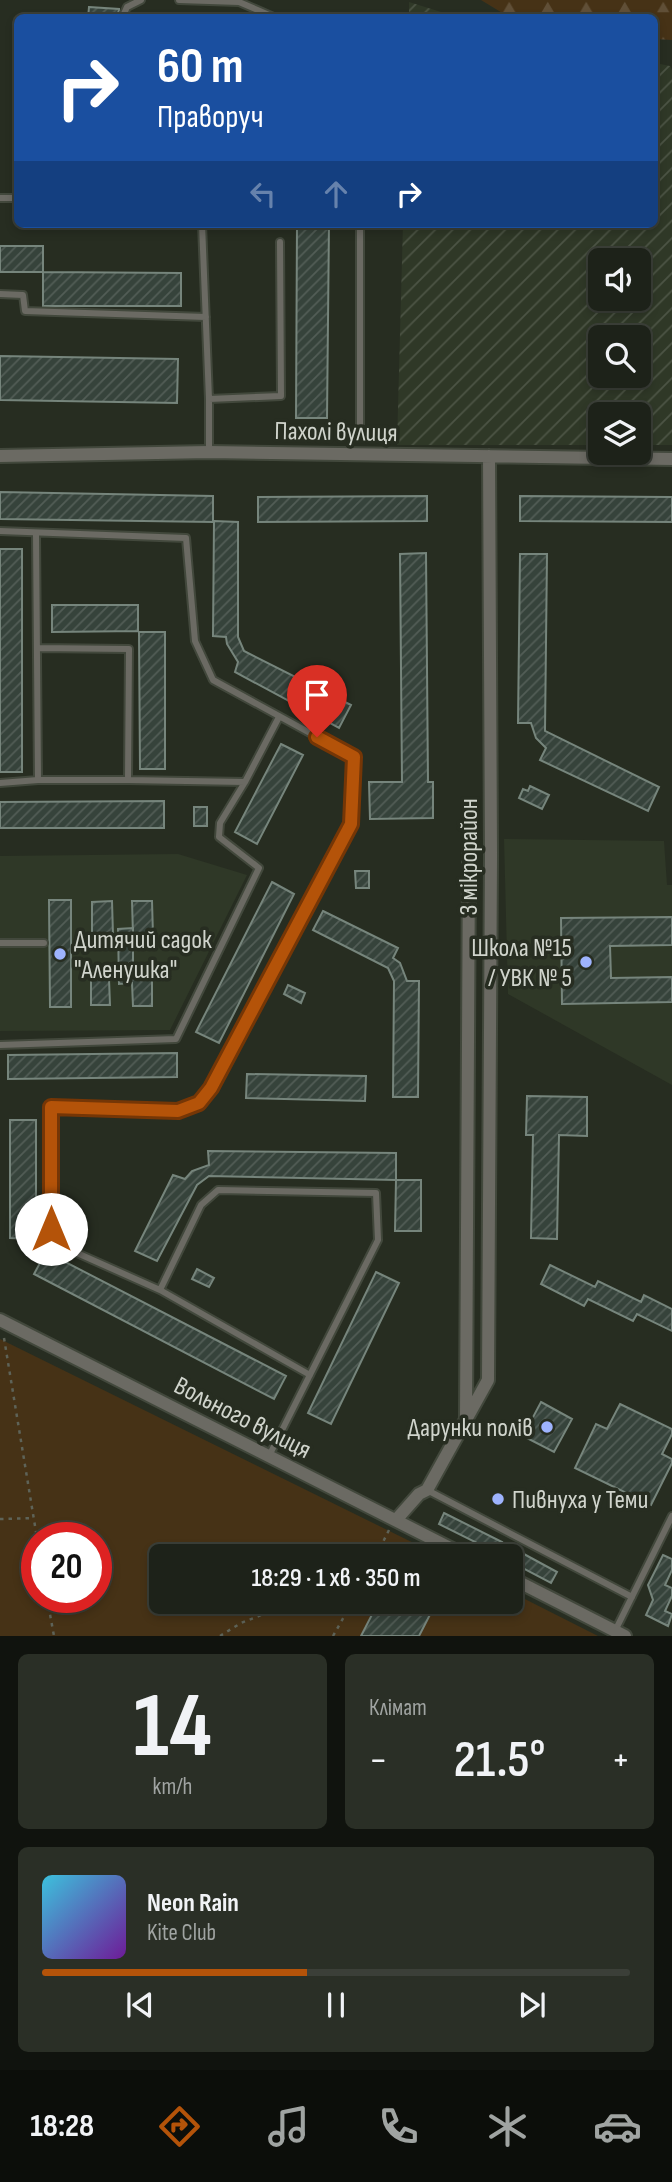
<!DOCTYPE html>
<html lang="uk">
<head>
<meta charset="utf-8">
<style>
	:root { --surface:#1d2219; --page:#2a2f26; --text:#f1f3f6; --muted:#a0a4a2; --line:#3b3f38; --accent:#b45309 }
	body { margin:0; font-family:"Sofia Sans Condensed",sans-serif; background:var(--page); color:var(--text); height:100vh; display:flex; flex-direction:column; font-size:26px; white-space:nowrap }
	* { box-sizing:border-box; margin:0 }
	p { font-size:23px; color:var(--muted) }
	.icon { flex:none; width:38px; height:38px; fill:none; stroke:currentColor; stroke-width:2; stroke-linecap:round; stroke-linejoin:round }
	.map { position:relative; height:1636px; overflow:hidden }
	.drawer { display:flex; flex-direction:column; gap:18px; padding:18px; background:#10130e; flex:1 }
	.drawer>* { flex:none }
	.hud { position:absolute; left:14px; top:14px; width:644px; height:214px; border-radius:10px; box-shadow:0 4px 10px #0003,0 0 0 2px var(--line); background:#1a4fa0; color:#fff; overflow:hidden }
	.tools { position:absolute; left:588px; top:248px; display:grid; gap:14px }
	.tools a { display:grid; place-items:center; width:63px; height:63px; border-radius:10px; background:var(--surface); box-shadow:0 4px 10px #0003,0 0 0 2px var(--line); font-size:35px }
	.speed { position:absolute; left:21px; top:1522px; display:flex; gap:14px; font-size:35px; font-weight:700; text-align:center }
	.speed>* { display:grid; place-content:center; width:91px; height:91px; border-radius:50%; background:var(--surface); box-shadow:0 4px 10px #0003,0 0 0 2px var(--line); line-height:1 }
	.speed .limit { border:10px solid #d22; background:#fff; color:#111 }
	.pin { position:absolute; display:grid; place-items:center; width:60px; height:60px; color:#fff; margin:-72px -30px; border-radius:50% 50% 50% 0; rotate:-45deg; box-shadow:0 0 7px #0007 }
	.pin .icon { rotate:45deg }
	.me { position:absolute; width:77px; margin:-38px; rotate:0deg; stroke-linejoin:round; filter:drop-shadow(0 0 5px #0008) }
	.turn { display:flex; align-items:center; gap:24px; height:147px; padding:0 28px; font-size:32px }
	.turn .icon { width:91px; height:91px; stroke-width:2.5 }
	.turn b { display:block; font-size:49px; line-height:60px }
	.lanes { display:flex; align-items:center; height:66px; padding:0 28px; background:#0003; justify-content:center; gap:35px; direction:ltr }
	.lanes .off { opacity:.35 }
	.big { font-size:52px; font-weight:600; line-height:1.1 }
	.drawer .widget { flex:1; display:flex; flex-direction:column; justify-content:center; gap:10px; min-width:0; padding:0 24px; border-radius:10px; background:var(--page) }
	.drawer .dial { align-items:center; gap:0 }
	.dial b { font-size:91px; line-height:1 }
	.song { display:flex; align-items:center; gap:21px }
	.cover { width:84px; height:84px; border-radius:10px; background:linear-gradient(135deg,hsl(190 70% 55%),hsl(280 70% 35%)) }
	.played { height:7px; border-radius:4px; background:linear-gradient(90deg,var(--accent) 45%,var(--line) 45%) }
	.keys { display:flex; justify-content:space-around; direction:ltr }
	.heat { display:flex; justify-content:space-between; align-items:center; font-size:38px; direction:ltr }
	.drawer .tiles { flex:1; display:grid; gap:18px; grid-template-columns:1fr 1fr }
	.widget:last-child { grid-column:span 2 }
	.trip { position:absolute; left:149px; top:1544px; width:374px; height:70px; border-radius:10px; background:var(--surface); box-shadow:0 4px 10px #0003,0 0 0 2px var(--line); font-weight:600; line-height:70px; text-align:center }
	.menu { display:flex; height:112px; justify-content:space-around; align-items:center; background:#0c0e0a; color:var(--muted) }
	.menu .icon { width:49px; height:49px }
	.menu .active { color:var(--accent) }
	.menu b { font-size:32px; color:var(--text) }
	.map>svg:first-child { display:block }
	.built { fill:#2f3827 }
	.industrial { fill:url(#industrial-furrows); fill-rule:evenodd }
	.forest { fill:url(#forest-firs) }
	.park { fill:#463216; fill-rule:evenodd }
	.building { fill:url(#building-hatch); stroke:#76857c; stroke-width:2 }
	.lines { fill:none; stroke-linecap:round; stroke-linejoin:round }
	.lane-casing { stroke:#42483c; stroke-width:10 }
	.street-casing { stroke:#42483c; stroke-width:16 }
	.path { stroke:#5e6358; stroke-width:2.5; stroke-dasharray:3.5 5; stroke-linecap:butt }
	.lane { stroke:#6b6a63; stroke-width:6 }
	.street { stroke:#6b6a63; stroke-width:12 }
	.route-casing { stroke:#753606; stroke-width:18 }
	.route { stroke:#b45309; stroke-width:12 }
	.poi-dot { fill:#9eb3fd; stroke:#272d21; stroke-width:2.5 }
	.labels { text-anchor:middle; stroke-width:7; stroke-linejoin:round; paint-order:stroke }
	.street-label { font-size:26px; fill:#d0d4cc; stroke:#272d21 }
	.poi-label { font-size:26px; fill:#d0d4cc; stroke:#272d21; text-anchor:start }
</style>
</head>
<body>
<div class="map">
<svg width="672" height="1636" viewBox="0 0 672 1636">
	<defs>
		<pattern id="industrial-furrows" width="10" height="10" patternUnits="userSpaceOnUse" patternTransform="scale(1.75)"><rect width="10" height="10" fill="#2f3827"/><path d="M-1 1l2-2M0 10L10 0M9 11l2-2" fill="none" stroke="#4c5445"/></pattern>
		<pattern id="forest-firs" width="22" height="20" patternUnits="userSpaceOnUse" patternTransform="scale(1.75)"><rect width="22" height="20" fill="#463216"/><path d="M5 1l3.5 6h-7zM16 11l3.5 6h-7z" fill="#604f37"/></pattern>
		<pattern id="building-hatch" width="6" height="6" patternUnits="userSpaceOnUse" patternTransform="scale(1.75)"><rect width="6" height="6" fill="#36433b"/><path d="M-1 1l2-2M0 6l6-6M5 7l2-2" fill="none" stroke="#525d56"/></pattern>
	</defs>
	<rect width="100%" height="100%" fill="#272d21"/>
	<path class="built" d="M 504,839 L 664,841 L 667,885 L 672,885 L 672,1085 L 508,994 Z
		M 178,854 L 247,875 L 170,1030 L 0,1031 L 0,856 Z"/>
	<path class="industrial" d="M 409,2 L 457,17 L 409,17 Z
		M 655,63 L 670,66 L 672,70 L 672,445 L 639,445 L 639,415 L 600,415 L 600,445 L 397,445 L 403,224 L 654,224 ZM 600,261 L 639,261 L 639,299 L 600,299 ZM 600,338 L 639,338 L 639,376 L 600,376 Z"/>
	<path class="forest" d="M 481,0 L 672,0 L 672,40 L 655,39 L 654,18 L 509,17 Z"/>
	<path class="park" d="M 0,1339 L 440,1556 L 161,1556 L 161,1601 L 511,1601 L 511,1592 L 598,1636 L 0,1636 ZM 37,1538 L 96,1538 L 96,1598 L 37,1598 Z"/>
	<path class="building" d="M 89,7 L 119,9 L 119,10 L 116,18 L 88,18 Z
		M 297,224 L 329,224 L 327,418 L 296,418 Z
		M 0,246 L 43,246 L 43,272 L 0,272 Z
		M 43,272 L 181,273 L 181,306 L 43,306 Z
		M 0,356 L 178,359 L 177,403 L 0,400 Z
		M 0,492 L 213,496 L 213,522 L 0,519 Z
		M 427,496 L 427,521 L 258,522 L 258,497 Z
		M 520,496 L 672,497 L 672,522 L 520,521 Z
		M 214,521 L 238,522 L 238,637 L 244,651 L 351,705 L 339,728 L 235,672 L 238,662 L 227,644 L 226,637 L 213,636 Z
		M 0,549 L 22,549 L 22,772 L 0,772 Z
		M 426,553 L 428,782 L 433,782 L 433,818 L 370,819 L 369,782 L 402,782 L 400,554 Z
		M 520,554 L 547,554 L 545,731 L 659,787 L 648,811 L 540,760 L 546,748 L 536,738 L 531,723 L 518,723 Z
		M 52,605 L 138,605 L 138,631 L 52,632 Z
		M 139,632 L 165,632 L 165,769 L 140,769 Z
		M 281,744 L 303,755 L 257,844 L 235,832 Z
		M 530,786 L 549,795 L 542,809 L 519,798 L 523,789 L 528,791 Z
		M 164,801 L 164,828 L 0,828 L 0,802 Z
		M 194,807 L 207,807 L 207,826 L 194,826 Z
		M 355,871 L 369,871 L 369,888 L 356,888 Z
		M 272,882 L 294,894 L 219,1043 L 196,1032 Z
		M 49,900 L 71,900 L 71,1007 L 50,1007 Z
		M 112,901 L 113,935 L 92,935 L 92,902 Z
		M 132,901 L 152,901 L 153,935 L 133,935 Z
		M 323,911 L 398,948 L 393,958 L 400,963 L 407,981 L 419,981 L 418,1097 L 393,1097 L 394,981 L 388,968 L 313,930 Z
		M 672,917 L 672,945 L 610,946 L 611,978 L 672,977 L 672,1002 L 562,1004 L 561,918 Z
		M 133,928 L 133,973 L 152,973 L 152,1006 L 133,1006 L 132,983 L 119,984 L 118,929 Z
		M 91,979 L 109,979 L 110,1005 L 91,1005 Z
		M 288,985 L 305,993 L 301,1003 L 284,994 Z
		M 177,1053 L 177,1077 L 8,1079 L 8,1055 Z
		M 247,1074 L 366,1076 L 365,1101 L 246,1098 Z
		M 527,1096 L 587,1097 L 587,1136 L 559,1135 L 557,1239 L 531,1238 L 533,1135 L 526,1135 Z
		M 10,1120 L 36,1120 L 36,1239 L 10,1238 Z
		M 208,1151 L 396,1153 L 396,1180 L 209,1176 L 197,1185 L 157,1261 L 135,1251 L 173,1175 L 185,1179 L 192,1171 L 209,1165 Z
		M 396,1180 L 421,1180 L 421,1231 L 395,1231 Z
		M 46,1252 L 286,1376 L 274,1399 L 34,1274 Z
		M 550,1265 L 595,1287 L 598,1281 L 641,1302 L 644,1295 L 672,1309 L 672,1331 L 637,1314 L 633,1321 L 588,1299 L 584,1306 L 541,1284 Z
		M 197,1269 L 214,1278 L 209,1287 L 192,1279 Z
		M 376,1272 L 399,1283 L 331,1424 L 308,1413 Z
		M 541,1402 L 572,1419 L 554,1452 L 523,1436 Z
		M 620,1404 L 672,1429 L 672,1434 L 662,1454 L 672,1459 L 672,1463 L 651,1505 L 575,1468 L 596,1424 L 607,1429 Z
		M 444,1513 L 502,1542 L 497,1553 L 439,1524 Z
		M 511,1547 L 557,1572 L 551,1583 L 511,1562 Z
		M 663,1555 L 672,1559 L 672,1570 L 665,1585 L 672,1588 L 672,1596 L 665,1611 L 672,1614 L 668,1626 L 646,1615 L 653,1600 L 648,1585 Z
		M 379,1601 L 437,1601 L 419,1636 L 361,1636 Z"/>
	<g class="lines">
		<defs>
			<path id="lane" d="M 179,0 L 239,2 L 276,18
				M 122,18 L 127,7 L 141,0
				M 0,198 L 18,198
				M 202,224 L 209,399
				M 360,224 L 360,437
				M 0,294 L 23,295 L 25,311 L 206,317
				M 209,452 L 209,399 L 281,396 L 280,242
				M 0,531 L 186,538 L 195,641 L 213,680 L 354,757 L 351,824 L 211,1088 L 199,1103 L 178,1111 L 51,1107 L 51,1229 L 59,1245 L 160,1290 L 310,1375
				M 36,533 L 38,780 L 128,780 L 129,649 L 37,648
				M 128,780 L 245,782
				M 0,783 L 38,780
				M 0,943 L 44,943
				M 0,1045 L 176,1039 L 259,868 L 219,837 L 220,823 L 245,782 L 279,717
				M 160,1290 L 201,1205 L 218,1190 L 376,1193 L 378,1240 L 269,1456
				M 427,1490 L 632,1597
				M 615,1631 L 672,1516"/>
			<path id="street" d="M 0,456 L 209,452 L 672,459
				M 0,1320 L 466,1556
				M 466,1417 L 469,855
				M 396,1520 L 419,1494 L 427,1490 L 488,1380 L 491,855 L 489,456
				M 511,1578 L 625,1636"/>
		</defs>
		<use href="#lane" class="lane-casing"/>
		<use href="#street" class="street-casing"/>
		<path class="path" d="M 4,1338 L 37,1538
			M 0,1519 L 34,1518
			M 376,1556 L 389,1530
			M 47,1598 L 54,1636
			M 220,1636 L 241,1623 L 297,1601
			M 333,1636 L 353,1601"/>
		<use href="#lane" class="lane"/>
		<use href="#street" class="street"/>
	</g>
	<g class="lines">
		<defs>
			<path id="route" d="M 51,1229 L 51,1107 L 178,1111 L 199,1103 L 211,1088 L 351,824 L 354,757 L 317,737"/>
		</defs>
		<use href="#route" class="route-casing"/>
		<use href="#route" class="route"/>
	</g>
	<g class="poi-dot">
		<circle cx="60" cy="954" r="7"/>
		<circle cx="586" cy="962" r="7"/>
		<circle cx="547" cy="1427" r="7"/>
		<circle cx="498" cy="1499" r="7"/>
	</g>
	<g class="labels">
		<g class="street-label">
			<text transform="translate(336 431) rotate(1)" y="9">Пахолі вулиця</text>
			<text transform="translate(468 857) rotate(-90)" y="9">3 мікрорайон</text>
			<text transform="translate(243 1417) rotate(27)" y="9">Вольного вулиця</text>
		</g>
		<g class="poi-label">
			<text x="74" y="948">Дитячий садок<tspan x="74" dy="30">"Аленушка"</tspan></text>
			<text x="572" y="956" text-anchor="end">Школа №15<tspan x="572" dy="30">/ УВК № 5</tspan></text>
			<text x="533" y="1436" text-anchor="end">Дарунки полів</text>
			<text x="512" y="1508">Пивнуха у Теми</text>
		</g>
	</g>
</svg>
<div class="tools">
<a><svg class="icon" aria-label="sound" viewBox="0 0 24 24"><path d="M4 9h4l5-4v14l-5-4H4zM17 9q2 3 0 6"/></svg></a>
<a><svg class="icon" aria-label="search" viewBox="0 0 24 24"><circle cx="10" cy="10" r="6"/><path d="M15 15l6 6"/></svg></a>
<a><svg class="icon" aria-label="layers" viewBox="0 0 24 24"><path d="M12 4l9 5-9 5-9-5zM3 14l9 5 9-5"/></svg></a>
</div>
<div class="speed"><div class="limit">20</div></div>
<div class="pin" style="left:317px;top:737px;background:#d93025"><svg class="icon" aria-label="arrive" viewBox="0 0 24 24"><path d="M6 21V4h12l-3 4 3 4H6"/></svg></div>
<svg class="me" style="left:51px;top:1229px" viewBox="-20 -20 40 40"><circle r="19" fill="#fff"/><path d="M0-13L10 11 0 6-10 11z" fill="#b45309"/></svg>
<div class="trip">18:29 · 1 хв · 350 m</div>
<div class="hud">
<div class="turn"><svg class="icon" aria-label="right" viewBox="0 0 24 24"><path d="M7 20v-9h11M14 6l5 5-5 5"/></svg><div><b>60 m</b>Праворуч</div></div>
<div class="lanes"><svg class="icon off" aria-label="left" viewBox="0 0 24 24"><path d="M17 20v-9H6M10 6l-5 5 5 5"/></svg><svg class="icon off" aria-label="ahead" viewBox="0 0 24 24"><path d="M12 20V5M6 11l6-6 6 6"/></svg><svg class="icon" aria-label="right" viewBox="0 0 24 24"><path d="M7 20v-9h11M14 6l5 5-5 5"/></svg></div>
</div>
</div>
<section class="drawer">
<div class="tiles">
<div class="widget dial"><b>14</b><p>km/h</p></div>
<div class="widget"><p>Клімат</p>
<div class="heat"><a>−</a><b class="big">21.5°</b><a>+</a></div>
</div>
<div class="widget">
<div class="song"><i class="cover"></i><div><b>Neon Rain</b><p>Kite Club</p></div></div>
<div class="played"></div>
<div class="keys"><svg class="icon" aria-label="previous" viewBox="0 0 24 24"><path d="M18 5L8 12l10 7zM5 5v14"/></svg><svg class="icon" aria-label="pause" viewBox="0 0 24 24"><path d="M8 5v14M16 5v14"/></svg><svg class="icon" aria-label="next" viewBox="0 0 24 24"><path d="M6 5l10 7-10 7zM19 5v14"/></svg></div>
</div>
</div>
</section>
<nav class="menu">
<b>18:28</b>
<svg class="icon active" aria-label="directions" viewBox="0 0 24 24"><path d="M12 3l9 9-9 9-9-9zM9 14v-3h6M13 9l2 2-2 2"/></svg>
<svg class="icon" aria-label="music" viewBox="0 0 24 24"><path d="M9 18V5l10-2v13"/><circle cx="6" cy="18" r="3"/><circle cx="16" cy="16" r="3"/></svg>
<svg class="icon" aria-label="phone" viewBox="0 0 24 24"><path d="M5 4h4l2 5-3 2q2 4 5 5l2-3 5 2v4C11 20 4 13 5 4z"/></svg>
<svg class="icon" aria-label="climate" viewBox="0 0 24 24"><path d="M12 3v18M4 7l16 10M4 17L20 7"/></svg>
<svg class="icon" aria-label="car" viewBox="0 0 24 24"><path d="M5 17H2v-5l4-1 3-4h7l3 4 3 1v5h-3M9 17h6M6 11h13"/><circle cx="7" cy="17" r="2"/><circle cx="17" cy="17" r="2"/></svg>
</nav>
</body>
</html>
